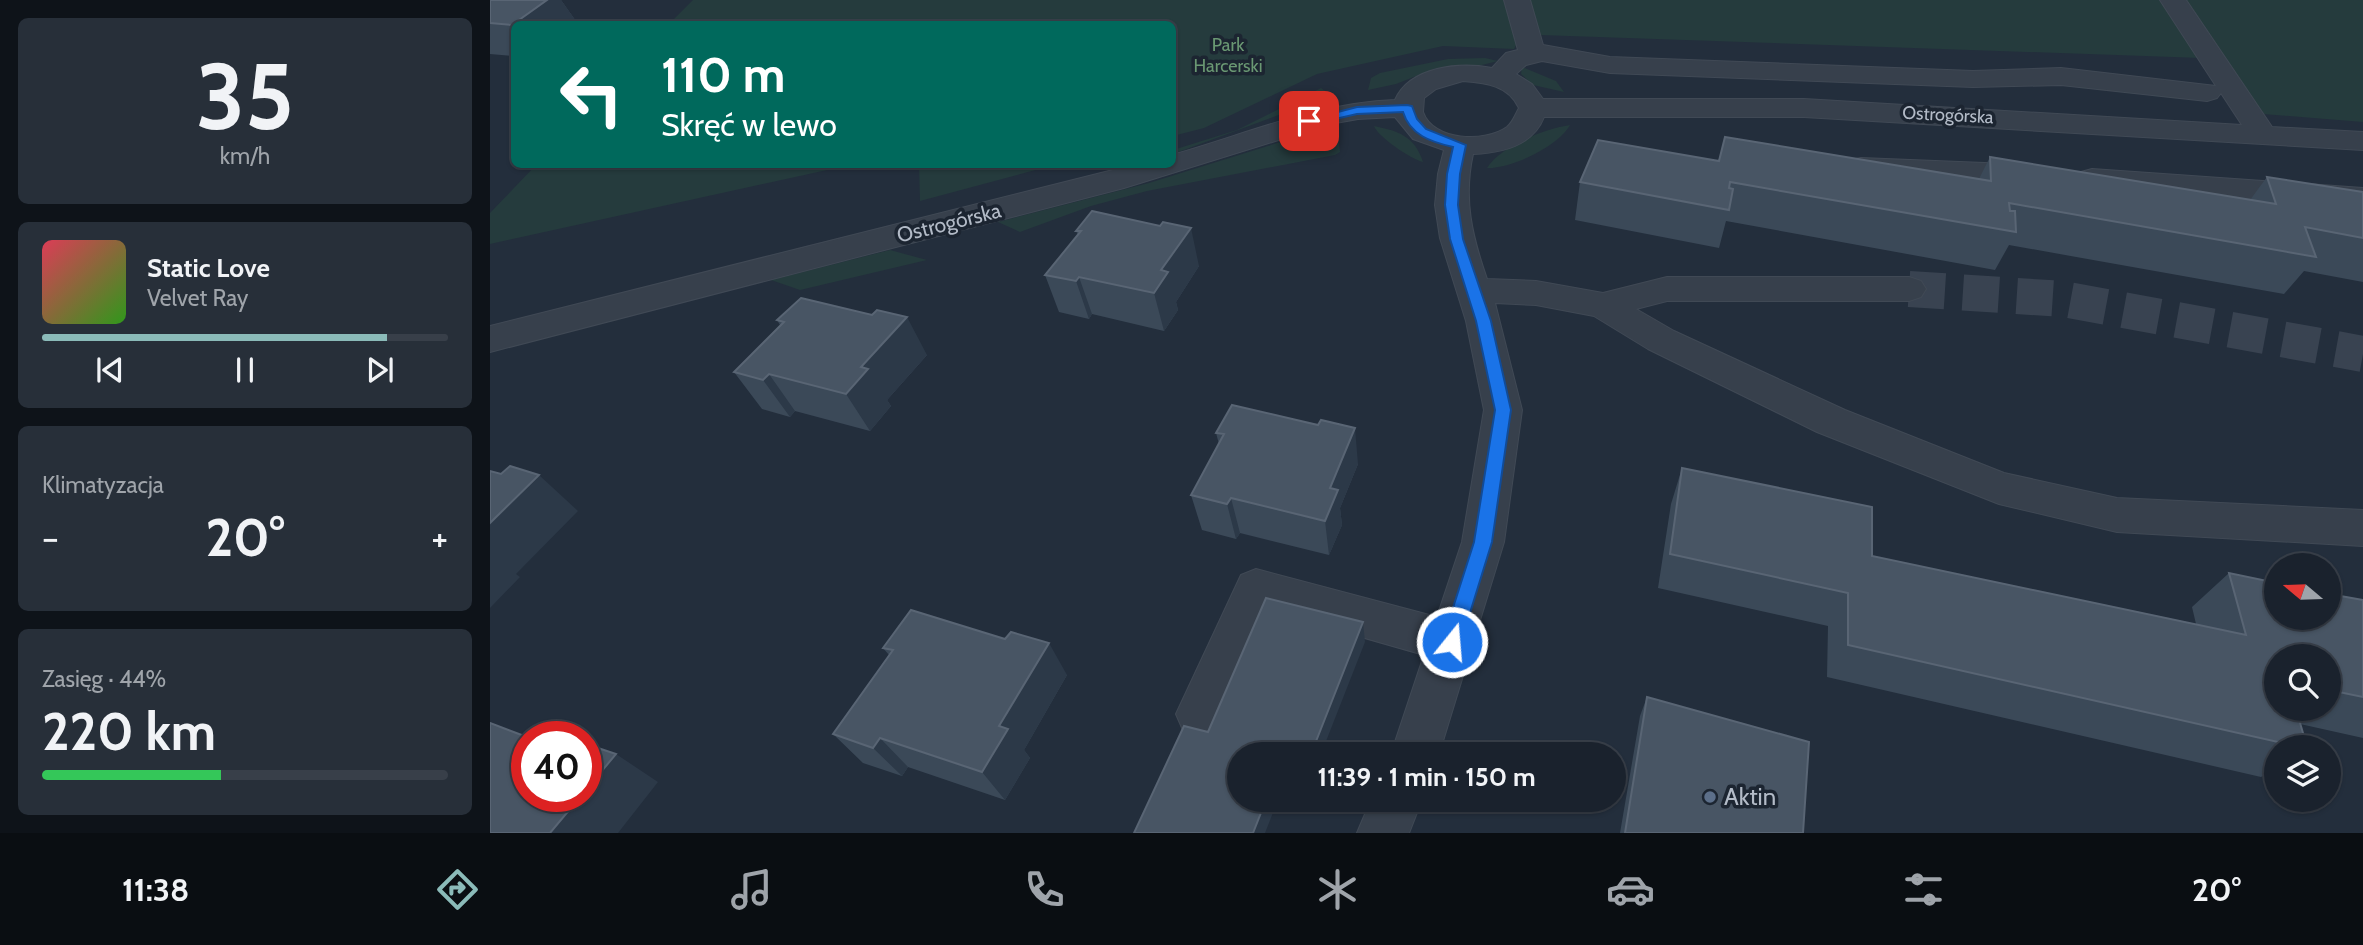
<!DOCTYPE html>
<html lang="pl">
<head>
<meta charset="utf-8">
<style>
	:root { --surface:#1a222d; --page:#272f39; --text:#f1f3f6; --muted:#9fa4aa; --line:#383f49; --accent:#8bbbb9 }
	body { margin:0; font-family:Cabin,sans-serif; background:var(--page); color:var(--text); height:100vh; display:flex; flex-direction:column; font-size:26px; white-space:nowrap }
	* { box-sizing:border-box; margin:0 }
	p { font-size:23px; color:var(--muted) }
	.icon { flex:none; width:38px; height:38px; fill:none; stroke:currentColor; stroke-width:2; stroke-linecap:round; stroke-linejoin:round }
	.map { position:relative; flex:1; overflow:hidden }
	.sheet { display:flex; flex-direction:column; gap:18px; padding:18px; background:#0e1319; width:490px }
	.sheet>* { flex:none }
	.banner { position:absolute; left:21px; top:21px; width:665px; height:147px; border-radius:10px; box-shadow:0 2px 5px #0004,0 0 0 2px var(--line); background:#00695c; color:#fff; overflow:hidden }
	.needle { width:46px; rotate:289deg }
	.tools { position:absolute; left:1774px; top:553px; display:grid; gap:14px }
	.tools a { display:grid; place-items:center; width:77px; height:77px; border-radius:50%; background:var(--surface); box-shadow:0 2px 5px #0004,0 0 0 2px var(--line); font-size:35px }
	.speed { position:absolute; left:21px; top:721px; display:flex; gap:14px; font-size:35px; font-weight:700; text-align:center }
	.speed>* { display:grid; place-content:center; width:91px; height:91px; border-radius:50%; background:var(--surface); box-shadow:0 2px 5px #0004,0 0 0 2px var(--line); line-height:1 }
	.speed .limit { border:10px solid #d22; background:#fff; color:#111 }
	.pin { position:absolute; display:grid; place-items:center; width:60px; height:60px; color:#fff; margin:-30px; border-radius:14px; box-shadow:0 4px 10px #0006 }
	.me { position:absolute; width:77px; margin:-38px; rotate:17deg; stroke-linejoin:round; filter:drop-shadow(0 0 5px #0008) }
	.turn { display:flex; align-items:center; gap:24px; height:147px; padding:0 35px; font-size:32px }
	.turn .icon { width:91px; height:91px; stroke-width:2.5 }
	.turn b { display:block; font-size:49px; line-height:60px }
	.big { font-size:52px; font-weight:700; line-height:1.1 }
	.sheet .tile { flex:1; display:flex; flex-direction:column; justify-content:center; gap:10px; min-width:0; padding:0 24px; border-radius:10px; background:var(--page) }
	.sheet .dial { align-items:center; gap:0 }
	.dial b { font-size:91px; line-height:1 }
	.song { display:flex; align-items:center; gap:21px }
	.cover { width:84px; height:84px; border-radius:10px; background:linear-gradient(135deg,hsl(350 70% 55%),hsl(110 70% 35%)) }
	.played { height:7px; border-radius:4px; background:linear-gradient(90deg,var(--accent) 85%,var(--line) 85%) }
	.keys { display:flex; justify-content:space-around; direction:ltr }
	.heat { display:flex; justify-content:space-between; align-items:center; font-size:38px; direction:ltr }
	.charge { height:10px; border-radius:5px; background:linear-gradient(90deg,#34c759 44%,var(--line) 0) }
	.trip { position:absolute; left:737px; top:742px; width:399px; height:70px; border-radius:35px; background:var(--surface); box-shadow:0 2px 5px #0004,0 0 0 2px var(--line); font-weight:700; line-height:70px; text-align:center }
	.tabs { display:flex; height:112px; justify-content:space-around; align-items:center; background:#0a0e12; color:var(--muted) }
	.tabs .icon { width:49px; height:49px }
	.tabs .selected { color:var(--accent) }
	.tabs b { font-size:32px; color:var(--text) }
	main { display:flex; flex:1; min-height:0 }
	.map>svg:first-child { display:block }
	.green { fill:#253b3d }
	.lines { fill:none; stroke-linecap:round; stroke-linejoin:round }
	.minor-tunnel { stroke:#394351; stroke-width:36; stroke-dasharray:36 18; stroke-linecap:butt }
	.minor-casing { stroke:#404955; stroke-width:2 }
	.minor { fill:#37404c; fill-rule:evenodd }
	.wall { fill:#3b4958; fill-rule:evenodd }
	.shaded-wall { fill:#2c3948 }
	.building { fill:#485564; stroke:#596574; stroke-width:2 }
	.route { fill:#1a73e8; stroke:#114b97; stroke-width:2 }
	.service-dot { fill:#5c6f8a; stroke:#1c2531; stroke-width:2.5 }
	.labels { text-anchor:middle; stroke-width:7; stroke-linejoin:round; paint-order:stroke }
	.far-park-label { font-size:18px; fill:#6a9873; stroke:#1c2531 }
	.far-street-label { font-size:18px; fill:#b3bbc7; stroke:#1c2531 }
	.street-label { font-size:21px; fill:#b3bbc7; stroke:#1c2531 }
	.near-poi-label { font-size:24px; fill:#b3bbc7; stroke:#1c2531; text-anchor:start }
</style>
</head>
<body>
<main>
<section class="sheet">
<div class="tile dial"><b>35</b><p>km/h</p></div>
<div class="tile">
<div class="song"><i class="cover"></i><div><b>Static Love</b><p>Velvet Ray</p></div></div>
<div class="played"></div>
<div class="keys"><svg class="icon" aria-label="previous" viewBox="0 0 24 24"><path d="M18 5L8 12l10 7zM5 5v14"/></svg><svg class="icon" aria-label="pause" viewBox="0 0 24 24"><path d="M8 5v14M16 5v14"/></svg><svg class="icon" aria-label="next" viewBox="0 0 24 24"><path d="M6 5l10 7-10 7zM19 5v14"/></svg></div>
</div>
<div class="tile"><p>Klimatyzacja</p>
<div class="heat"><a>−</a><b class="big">20°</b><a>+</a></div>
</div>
<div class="tile"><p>Zasięg · 44%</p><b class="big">220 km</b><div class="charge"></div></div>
</section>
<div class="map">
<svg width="1873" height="833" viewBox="0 0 1873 833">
	<rect width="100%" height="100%" fill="#232e3c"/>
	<path class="green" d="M 203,0 L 1873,0 L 1873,122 L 1748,112 L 1711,58 L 1050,35 L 1031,36 L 1024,49 L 953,46 L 827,74 L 714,128 L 683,136 L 682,24 L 179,24 Z
		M 995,58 L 1008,61 L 992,65 L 944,69 L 906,84 L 878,90 L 881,78 L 890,73 L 958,59 Z
		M 1032,67 L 1066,81 L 1074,92 L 1043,85 L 1031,74 Z
		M 831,88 L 844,97 L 821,103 L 683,154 L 683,150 L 747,130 Z
		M 1080,125 C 1068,147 1020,169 997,168 C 1011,146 1054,129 1080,125 Z
		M 884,126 C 908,131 925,136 933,162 C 921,159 888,137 884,126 Z
		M 847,129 L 850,152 L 845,155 L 657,191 L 601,206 L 530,232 L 508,222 L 659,183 L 797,140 Z
		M 429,164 L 564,164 L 564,165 L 430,201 Z
		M 46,165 L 46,164 L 360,165 L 0,244 L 0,213 Z
		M 400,250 L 437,260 L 310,290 L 281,280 Z"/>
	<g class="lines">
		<path class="minor-tunnel" d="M 1419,289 L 1573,299 L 1873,354"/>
		<defs>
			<path id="minor" d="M 1014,0 L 1040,0 L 1053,45 L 1120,57 L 1483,71 L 1571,68 L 1726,86 L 1670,0 L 1696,0 L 1782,127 L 1873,132 L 1873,150 L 1314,117 L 1054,117 C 1043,146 1011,153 983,154 C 973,199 982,236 997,279 L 1046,281 L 1113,293 L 1177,277 L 1419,277 L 1431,281 L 1436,289 L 1431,297 L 1419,301 L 1177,301 L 1146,309 L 1184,331 L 1355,410 L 1514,473 L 1627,498 L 1873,510 L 1873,546 L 1627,532 L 1509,504 L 1327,432 L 1158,349 L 1104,316 L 1046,305 L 1005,303 L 1032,410 L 1014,542 L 949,754 L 901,754 L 934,655 L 777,610 L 727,730 L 710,737 L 693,730 L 686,714 L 751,575 L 766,569 L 947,617 L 972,542 L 994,410 L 976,321 L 950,238 L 945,205 L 948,174 L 954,150 L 923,139 L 905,117 L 868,119 L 840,124 L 634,188 L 0,352 L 0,326 L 647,164 L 682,164 L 682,155 C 757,134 826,103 905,100 C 920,66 970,62 1002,68 L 1016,53 L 1028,50 ZM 1052,61 L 1120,73 L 1483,87 L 1571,85 L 1717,101 L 1727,98 L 1731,93 L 1752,125 L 1314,99 L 1053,99 L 1042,84 L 1026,74 L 1036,65 ZM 973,81 C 996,83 1018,85 1029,108 C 1025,115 1023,122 1017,127 C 995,143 943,141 933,112 L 934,98 L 946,89 Z
				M 1371,158 L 1545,165 L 1556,168 L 1561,175 L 1556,182 L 1545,185 L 1371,176 L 1360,174 L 1356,167 L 1360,160 Z
				M 1602,169 L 1873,188 L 1873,208 L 1591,186 L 1586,179 L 1591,172 Z
				M 881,800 L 932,800 L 919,833 L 867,833 Z"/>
		</defs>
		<use href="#minor" class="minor-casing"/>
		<use href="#minor" class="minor"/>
	</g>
	<path class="wall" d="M 0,0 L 71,0 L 88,24 L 24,24 L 24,56 L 0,54 Z
		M 1500,157 L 1760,200 L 1777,177 L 1873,192 L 1873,282 L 1814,271 L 1794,294 L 1519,245 L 1505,270 L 1236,221 L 1229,248 L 1085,220 L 1090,182 L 1229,161 L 1489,179 Z
		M 602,211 L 709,266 L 686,302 L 688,310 L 674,331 L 602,314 L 599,319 L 569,312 L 555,275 L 588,235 L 586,231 Z
		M 287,320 L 437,355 L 397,400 L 401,406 L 380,431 L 305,411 L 300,417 L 272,409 L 244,372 L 290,325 Z
		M 726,433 L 868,464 L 850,508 L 852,525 L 839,555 L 750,533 L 746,539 L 712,530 L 701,495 L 729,444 Z
		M 1192,468 L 1382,556 L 1706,624 L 1702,607 L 1739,573 L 1873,600 L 1873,738 L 1810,724 L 1817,747 L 1787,747 L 1787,767 L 1771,777 L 1337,677 L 1338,626 L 1168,588 L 1181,504 ZM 1787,656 L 1839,656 L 1839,709 L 1787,709 Z
		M 393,648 L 577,675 L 534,750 L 540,758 L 515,800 L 418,767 L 412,776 L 373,763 L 343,734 L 399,655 Z
		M 1157,697 L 1313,833 L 1130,833 L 1150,716 Z"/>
	<path class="shaded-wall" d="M 57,0 L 71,0 L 88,24 L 24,24 L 24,29 L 22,25 Z
		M 701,228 L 709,266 L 686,302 L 688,310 L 674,331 L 664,293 L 671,270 Z
		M 589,277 L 602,314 L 599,319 L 586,281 Z
		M 417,317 L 437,355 L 397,400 L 401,406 L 380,431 L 356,394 L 371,367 Z
		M 279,374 L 305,411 L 300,417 L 273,380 Z
		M 865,428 L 868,464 L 850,508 L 852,525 L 839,555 L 835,521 L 840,488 Z
		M 49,475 L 88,511 L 26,574 L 30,577 L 0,608 L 0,523 Z
		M 741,498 L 750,533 L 746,539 L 737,504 Z
		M 873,622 L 875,642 L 831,754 L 821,754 Z
		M 559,643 L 577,675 L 534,750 L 540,758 L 515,800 L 492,772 L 509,726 Z
		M 390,738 L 418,767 L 412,776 L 383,748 Z
		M 126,754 L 168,782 L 128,833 L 60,833 L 91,796 L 96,796 L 96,790 Z
		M 776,800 L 788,800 L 775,833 L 763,833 Z"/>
	<path class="building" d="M 0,0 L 57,0 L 22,25 L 0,23 Z
		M 1235,137 L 1501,181 L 1500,157 L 1786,204 L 1777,177 L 1873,192 L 1873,238 L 1815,227 L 1826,257 L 1519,203 L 1520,211 L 1525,211 L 1526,232 L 1240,182 L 1239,188 L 1243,189 L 1239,210 L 1090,182 L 1108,140 L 1229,161 Z
		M 602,211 L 670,226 L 673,222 L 701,228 L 671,270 L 678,272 L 664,293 L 589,277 L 586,281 L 555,275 L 591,231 L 586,231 Z
		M 311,298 L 382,315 L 387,310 L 417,317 L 371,367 L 378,369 L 356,394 L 279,374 L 273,380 L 244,372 L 294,322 L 287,320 Z
		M 742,405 L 828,425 L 831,420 L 865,428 L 840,488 L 848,490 L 835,521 L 741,498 L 737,504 L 701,495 L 734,434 L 726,433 Z
		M 20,466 L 49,475 L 0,523 L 0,471 L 11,474 Z
		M 1192,468 L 1382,507 L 1382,556 L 1756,635 L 1739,573 L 1787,583 L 1787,618 L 1839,618 L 1839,594 L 1873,600 L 1873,697 L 1839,690 L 1839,656 L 1787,656 L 1787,709 L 1806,709 L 1817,747 L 1810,747 L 1358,645 L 1358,593 L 1180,554 Z
		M 776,598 L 873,622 L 821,754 L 749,754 L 749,800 L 776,800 L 763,833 L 644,833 L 694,726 L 718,732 Z
		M 421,610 L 515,639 L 521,632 L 559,643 L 509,726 L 518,729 L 492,772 L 390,738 L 383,748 L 343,734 L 403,650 L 393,648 Z
		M 1157,697 L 1319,742 L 1313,833 L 1135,833 Z
		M 0,723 L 37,737 L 37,796 L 91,796 L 60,833 L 0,833 Z
		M 96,744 L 126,754 L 96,790 Z"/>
	<path class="route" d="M 917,105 L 922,106 L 927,119 L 936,129 L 976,145 L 970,174 L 968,205 L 973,239 L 1001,321 L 1021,410 L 1002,542 L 971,642 L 968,648 L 962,650 L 955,648 L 952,642 L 984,542 L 1005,410 L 986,321 L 960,239 L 955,205 L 957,174 L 963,147 C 941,142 920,135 913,112 L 867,114 L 819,125 L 813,121 L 867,107 Z"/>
	<circle class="service-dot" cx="1220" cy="797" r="7"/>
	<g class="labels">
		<g class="far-park-label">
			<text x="738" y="51">Park<tspan x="738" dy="21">Harcerski</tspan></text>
		</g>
		<g class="far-street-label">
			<text transform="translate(1458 115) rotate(3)" y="6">Ostrogórska</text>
		</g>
		<g class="street-label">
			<text transform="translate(459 223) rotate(-14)" y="7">Ostrogórska</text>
		</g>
		<g class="near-poi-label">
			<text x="1234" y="805">Aktin</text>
		</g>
	</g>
</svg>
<div class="tools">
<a><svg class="needle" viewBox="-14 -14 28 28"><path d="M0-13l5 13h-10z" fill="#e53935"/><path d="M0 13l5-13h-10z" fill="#9fa4aa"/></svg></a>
<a><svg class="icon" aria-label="search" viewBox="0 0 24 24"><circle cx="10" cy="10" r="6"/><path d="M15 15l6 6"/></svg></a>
<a><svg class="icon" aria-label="layers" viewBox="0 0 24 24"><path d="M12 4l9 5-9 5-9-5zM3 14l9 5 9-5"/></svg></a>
</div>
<div class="speed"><div class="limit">40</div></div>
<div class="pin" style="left:819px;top:121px;background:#d93025"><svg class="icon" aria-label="arrive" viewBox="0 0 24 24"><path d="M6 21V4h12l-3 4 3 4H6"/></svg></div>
<svg class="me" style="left:962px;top:642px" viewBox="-20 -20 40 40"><circle r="17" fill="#1a73e8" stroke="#fff" stroke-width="3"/><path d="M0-11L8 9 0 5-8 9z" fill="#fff"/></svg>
<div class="trip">11:39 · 1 min · 150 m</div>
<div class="banner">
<div class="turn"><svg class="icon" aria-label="left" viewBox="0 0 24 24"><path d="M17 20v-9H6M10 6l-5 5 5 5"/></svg><div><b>110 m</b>Skręć w lewo</div></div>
</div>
</div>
</main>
<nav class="tabs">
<b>11:38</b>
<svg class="icon selected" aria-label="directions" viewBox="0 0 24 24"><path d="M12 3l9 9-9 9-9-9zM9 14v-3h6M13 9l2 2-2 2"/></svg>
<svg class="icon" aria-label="music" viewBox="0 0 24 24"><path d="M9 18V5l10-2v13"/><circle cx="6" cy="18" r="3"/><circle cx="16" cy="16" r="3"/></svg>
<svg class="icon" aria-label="phone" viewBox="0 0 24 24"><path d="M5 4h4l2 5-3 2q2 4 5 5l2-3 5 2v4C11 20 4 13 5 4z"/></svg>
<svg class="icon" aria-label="climate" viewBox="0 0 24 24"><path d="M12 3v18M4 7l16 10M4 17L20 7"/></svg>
<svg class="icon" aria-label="car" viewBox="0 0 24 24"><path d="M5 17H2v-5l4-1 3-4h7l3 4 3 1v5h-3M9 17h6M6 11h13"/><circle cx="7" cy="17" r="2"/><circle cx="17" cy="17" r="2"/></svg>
<svg class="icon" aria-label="filters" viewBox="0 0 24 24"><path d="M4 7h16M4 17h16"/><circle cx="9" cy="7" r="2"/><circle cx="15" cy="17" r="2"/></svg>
<b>20°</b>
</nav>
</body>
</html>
